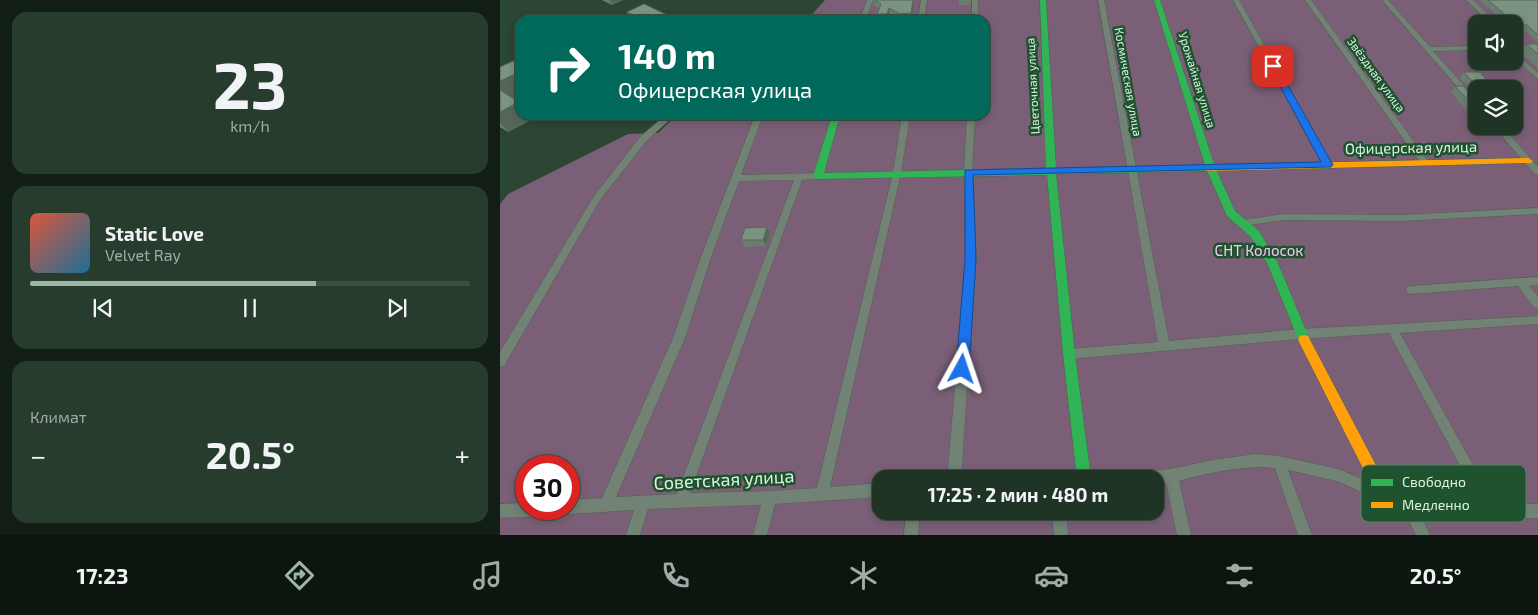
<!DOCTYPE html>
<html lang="ru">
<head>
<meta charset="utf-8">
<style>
	:root { --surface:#203426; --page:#283c2e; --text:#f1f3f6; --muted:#a2aaa7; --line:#3d4f43; --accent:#9cb7a3 }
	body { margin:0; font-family:"Exo 2",sans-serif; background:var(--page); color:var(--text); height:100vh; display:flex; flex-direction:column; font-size:19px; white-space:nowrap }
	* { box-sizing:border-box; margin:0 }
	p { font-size:16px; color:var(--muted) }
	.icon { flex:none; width:28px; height:28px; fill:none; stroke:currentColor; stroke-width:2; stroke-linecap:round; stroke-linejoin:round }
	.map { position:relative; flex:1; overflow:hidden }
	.side { display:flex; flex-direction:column; gap:12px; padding:12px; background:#121d15; width:500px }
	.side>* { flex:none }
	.top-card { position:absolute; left:15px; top:15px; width:475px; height:105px; border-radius:15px; box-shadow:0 2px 8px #0003,0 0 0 1px var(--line); background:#00695c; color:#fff; overflow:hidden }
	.fabs { position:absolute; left:968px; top:15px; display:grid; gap:10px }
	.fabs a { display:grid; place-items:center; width:55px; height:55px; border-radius:10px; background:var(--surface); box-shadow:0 2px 8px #0003,0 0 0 1px var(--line); font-size:25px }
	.speed { position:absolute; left:15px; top:455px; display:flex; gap:10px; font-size:25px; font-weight:700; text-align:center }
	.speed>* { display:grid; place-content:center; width:65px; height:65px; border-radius:50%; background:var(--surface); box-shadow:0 2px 8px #0003,0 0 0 1px var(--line); line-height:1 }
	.speed .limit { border:8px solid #d22; background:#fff; color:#111 }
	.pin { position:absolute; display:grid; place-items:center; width:42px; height:42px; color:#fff; margin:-21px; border-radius:10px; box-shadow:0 2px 8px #0006 }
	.me { position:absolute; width:55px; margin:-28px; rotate:5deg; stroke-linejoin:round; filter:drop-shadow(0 0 4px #0008) }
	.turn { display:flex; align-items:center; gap:18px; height:105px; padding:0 20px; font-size:22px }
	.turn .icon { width:65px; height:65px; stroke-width:2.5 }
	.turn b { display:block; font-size:35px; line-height:42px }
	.big { font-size:38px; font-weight:700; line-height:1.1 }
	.side .widget { flex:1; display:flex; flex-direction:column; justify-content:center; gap:8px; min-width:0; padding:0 18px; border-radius:15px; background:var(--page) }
	.side .dial { align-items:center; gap:0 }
	.dial b { font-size:65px; line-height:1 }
	.song { display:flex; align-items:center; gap:15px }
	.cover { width:60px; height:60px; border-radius:8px; background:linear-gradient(135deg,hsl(10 70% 55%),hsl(200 70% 35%)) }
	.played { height:5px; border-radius:2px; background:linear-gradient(90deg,var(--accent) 65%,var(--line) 65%) }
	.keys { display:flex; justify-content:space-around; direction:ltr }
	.heat { display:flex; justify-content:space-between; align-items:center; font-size:28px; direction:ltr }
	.trip { position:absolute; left:372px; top:470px; width:292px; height:50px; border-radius:15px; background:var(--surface); box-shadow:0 2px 8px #0003,0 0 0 1px var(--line); font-weight:700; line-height:50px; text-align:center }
	.tab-bar { display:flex; height:80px; justify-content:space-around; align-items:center; background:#0d150f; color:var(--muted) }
	.tab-bar .icon { width:35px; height:35px }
	.tab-bar .on { color:var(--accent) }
	.tab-bar b { font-size:22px; color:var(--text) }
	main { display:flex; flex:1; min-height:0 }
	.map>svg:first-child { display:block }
	.green { fill:#7a5f76; fill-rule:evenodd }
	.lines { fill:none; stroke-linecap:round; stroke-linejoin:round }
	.street-casing { stroke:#4d6353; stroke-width:1 }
	.fast-casing { stroke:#4d6353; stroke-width:1 }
	.slow-casing { stroke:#4d6353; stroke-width:1 }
	.street { fill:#728275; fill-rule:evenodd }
	.fast { fill:#30b455; fill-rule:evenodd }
	.slow { fill:#ff9f0a; fill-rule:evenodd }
	.wall { fill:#6a7e6f }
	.shaded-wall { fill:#56675a }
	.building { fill:#7b9381; stroke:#56675a }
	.route { fill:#1a73e8; stroke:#114b97 }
	.labels { text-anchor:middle; stroke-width:5; stroke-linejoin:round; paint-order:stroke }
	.far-street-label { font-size:12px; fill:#d9f4df; stroke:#1f522f }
	.street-label { font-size:15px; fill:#d9f4df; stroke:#1f522f }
	.park-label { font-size:15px; fill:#f7c9f0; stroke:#1f522f }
	.near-street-label { font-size:18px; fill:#d9f4df; stroke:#1f522f }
	.key { fill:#1f522f; stroke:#578364; stroke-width:1 }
	.key-label { font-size:14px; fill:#d9f4df }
</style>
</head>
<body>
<main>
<section class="side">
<div class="widget dial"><b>23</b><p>km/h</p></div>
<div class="widget">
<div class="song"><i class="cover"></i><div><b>Static Love</b><p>Velvet Ray</p></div></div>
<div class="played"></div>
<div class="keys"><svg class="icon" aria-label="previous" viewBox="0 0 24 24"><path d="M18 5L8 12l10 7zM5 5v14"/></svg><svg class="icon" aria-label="pause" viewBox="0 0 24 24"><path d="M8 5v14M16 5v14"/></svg><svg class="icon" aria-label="next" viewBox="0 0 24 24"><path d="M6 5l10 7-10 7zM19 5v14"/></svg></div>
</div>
<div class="widget"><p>Климат</p>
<div class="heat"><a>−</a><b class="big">20.5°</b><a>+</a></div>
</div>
</section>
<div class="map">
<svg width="1038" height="535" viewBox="0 0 1038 535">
	<rect width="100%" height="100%" fill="#2b4633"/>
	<path class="green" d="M 325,0 L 1038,0 L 1038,535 L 0,535 L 0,204 L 8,194 L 128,134 L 158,133 L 177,115 L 485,115 L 485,20 L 307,20 ZM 976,24 L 1014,24 L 1014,61 L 976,61 ZM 976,89 L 1014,89 L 1014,126 L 976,126 ZM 26,466 L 69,466 L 69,509 L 26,509 ZM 381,479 L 656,479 L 656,511 L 381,511 Z"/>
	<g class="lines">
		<defs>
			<path id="street" d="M 367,0 L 373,0 L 366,20 L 360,20 Z
				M 421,0 L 427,0 L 424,20 L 418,20 Z
				M 472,0 L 478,0 L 478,20 L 472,20 Z
				M 598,0 L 604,0 L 669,341 L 801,329 L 1038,316 L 1038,324 L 900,333 L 995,505 L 1038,504 L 1038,518 L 947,520 L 922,518 L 930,535 L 916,535 L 906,515 L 879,500 L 837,481 L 788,470 L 812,535 L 798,535 L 775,468 C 742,465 710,473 679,481 L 691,535 L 677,535 L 666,483 L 656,484 L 656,479 L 623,479 L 624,474 L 629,472 L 671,469 L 712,460 L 756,454 L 779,456 L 838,469 L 889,490 L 912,503 L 947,506 L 981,505 L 889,333 L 801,339 L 569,359 L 565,357 L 563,354 L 565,351 L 569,349 L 658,342 Z
				M 733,0 L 739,0 L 832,165 L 831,167 L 825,167 L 824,165 Z
				M 805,0 L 811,0 L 928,161 L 928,165 L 922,165 Z
				M 882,0 L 888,0 L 930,47 L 976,46 L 976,50 L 933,51 L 976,99 L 976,105 L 973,105 Z
				M 966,0 L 973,0 L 998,24 L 991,24 Z
				M 1014,46 L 1038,46 L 1038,50 L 1014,50 Z
				M 1014,52 L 1038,73 L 1038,79 L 1014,58 Z
				M 166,115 L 175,115 L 147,140 L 100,200 L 4,366 L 0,367 L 0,352 L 94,196 L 141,136 Z
				M 255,115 L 263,115 L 241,175 L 318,173 L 322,176 L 318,179 L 302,180 L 190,493 L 270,491 L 317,488 L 393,173 L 402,115 L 410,115 L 401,173 L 330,487 L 381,483 L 381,497 L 275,504 L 267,535 L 253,535 L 261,505 L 148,509 L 140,535 L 126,535 L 134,510 L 69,514 L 64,512 L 63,509 L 69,509 L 69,500 L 102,498 L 173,338 L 201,257 ZM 294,180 L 177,494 L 116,497 L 185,338 L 211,257 L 239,181 Z
				M 467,115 L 475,115 L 472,172 L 476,259 L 461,479 L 447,479 L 466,259 L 464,172 Z
				M 993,126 L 1002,126 L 1038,167 L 1038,175 L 1035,174 Z
				M 1038,208 L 1038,214 L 902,221 L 784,220 L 742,226 L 737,223 L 742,220 L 784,214 L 902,215 Z
				M 1038,277 L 1038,285 L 1029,286 L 1038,296 L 1038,308 L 1034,307 L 1018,286 L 911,294 L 907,293 L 906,290 L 907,287 L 911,286 Z
				M 26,503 L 26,509 L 50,509 L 48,514 L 43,516 L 0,518 L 0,504 Z
				M 406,511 L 420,511 L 418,535 L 404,535 Z
				M 552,511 L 566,511 L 568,535 L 554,535 Z"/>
			<path id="fast" d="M 540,0 L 546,0 L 556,168 L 705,165 L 654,0 L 660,0 L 715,167 L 735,211 L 759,231 L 777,261 L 810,340 L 808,344 L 804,345 L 800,344 L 768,265 L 751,237 L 727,216 L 707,171 L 556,174 L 575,354 L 591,479 L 577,479 L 563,354 L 547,175 L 318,179 L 313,176 L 332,115 L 340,115 L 324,173 L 546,168 Z"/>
			<path id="slow" d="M 1028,158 L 1033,161 L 1031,163 L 706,171 L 701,168 L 706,165 Z
				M 804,335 L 808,336 L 889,490 L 891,495 L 889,500 L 884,502 L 879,500 L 798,340 L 800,336 Z"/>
		</defs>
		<use href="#street" class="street-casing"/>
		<use href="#fast" class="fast-casing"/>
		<use href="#slow" class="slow-casing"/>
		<use href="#street" class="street"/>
		<use href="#fast" class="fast"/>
		<use href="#slow" class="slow"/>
	</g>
	<path class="wall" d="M 102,0 L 123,0 L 112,5 Z
		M 373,0 L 413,0 L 414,5 L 411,19 L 400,20 L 390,14 L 388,19 L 378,19 L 377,14 L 379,8 L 374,5 Z
		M 459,0 L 471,0 L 470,5 L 459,5 Z
		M 979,0 L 1038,0 L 1038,43 L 1024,30 L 1017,30 L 1014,29 L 1014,24 L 1007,24 Z
		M 127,12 L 178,20 L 131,20 Z
		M 1026,44 L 1038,44 L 1038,68 L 1020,52 Z
		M 20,58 L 20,94 L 12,98 L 20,103 L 20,115 L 30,115 L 33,119 L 8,132 L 0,127 L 0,67 Z
		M 964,72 L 994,89 L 976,89 L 976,96 L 960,78 Z
		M 955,86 L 976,100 L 976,107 L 964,108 L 951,92 Z
		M 267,227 L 270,234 L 266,246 L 244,247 L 241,240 Z"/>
	<path class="shaded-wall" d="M 109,0 L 123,0 L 112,5 Z
		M 413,0 L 414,5 L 411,19 L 411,13 Z
		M 389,8 L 390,14 L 388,19 L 387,14 Z
		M 20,72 L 20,94 L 5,101 L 0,95 L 0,81 Z
		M 19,102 L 20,115 L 30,115 L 33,119 L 8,132 L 0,123 L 0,112 Z
		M 267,227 L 270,234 L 266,246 L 263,240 Z"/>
	<path class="building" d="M 374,0 L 413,0 L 411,13 L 400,14 L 389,8 L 387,14 L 377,14 L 381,4 Z
		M 988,0 L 1038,0 L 1038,35 L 1027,25 L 1021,25 L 1015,23 Z
		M 144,4 L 178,20 L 144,20 L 127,12 Z
		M 1026,44 L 1038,44 L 1038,54 Z
		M 20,58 L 20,72 L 0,81 L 0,67 Z
		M 964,72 L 980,72 L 994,89 L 979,89 Z
		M 955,86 L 963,86 L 976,100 L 976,101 L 969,101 Z
		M 0,90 L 19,102 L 0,112 Z
		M 267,227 L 263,240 L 241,240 L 245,228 Z"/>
	<path class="route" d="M 773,63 L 777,66 L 833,165 L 831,167 L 473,175 L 476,259 L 469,369 L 467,373 L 462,375 L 458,373 L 456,369 L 465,259 L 465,170 L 821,162 L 769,66 Z"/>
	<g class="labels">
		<g class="far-street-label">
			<text transform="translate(876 75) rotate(54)" y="4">Звёздная улица</text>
			<text transform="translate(697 80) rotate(73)" y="4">Урожайная улица</text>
			<text transform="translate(628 82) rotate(80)" y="4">Космическая улица</text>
			<text transform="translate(533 86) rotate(-93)" y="4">Цветочная улица</text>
		</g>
		<g class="street-label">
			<text transform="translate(911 148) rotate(-1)" y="5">Офицерская улица</text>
		</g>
		<g class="park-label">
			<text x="759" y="256">СНТ Колосок</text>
		</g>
		<g class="near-street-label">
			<text transform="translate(224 480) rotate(-3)" y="6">Советская улица</text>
		</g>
	</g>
	<rect x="861" y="465" width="165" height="57" rx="8" class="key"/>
	<rect x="871" y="479" width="22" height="7" fill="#30b455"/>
	<rect x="871" y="502" width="22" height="6" fill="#ff9f0a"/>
	<g class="key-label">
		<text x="902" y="487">Свободно</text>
		<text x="902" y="510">Медленно</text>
	</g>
</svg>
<div class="fabs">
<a><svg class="icon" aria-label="sound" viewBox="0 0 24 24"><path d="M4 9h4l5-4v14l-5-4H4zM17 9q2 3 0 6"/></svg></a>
<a><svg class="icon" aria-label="layers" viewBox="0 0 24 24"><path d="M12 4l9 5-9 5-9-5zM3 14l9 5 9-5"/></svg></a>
</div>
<div class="speed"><div class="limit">30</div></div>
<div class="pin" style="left:773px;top:66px;background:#d93025"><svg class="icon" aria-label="arrive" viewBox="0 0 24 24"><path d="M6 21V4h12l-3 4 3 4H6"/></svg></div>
<svg class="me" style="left:462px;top:369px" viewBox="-20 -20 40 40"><path d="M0-17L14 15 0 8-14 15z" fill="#1a73e8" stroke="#fff" stroke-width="4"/></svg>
<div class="trip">17:25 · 2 мин · 480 m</div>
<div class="top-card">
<div class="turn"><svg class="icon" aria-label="right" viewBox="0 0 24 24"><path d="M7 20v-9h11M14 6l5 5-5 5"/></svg><div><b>140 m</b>Офицерская улица</div></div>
</div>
</div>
</main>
<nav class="tab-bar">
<b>17:23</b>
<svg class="icon on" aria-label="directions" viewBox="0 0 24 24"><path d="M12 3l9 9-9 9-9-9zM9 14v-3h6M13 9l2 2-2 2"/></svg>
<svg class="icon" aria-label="music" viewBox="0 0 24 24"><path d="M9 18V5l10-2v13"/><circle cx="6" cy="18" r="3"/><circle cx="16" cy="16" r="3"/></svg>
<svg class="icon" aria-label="phone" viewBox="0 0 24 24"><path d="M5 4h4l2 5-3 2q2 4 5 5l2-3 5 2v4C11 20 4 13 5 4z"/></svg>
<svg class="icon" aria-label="climate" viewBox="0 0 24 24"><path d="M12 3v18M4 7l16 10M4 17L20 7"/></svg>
<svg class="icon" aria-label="car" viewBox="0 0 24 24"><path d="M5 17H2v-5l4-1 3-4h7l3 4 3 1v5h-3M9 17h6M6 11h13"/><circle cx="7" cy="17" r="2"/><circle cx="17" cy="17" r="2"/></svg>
<svg class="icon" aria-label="filters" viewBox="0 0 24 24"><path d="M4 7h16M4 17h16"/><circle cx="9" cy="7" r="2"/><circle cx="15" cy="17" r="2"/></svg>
<b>20.5°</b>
</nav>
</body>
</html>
